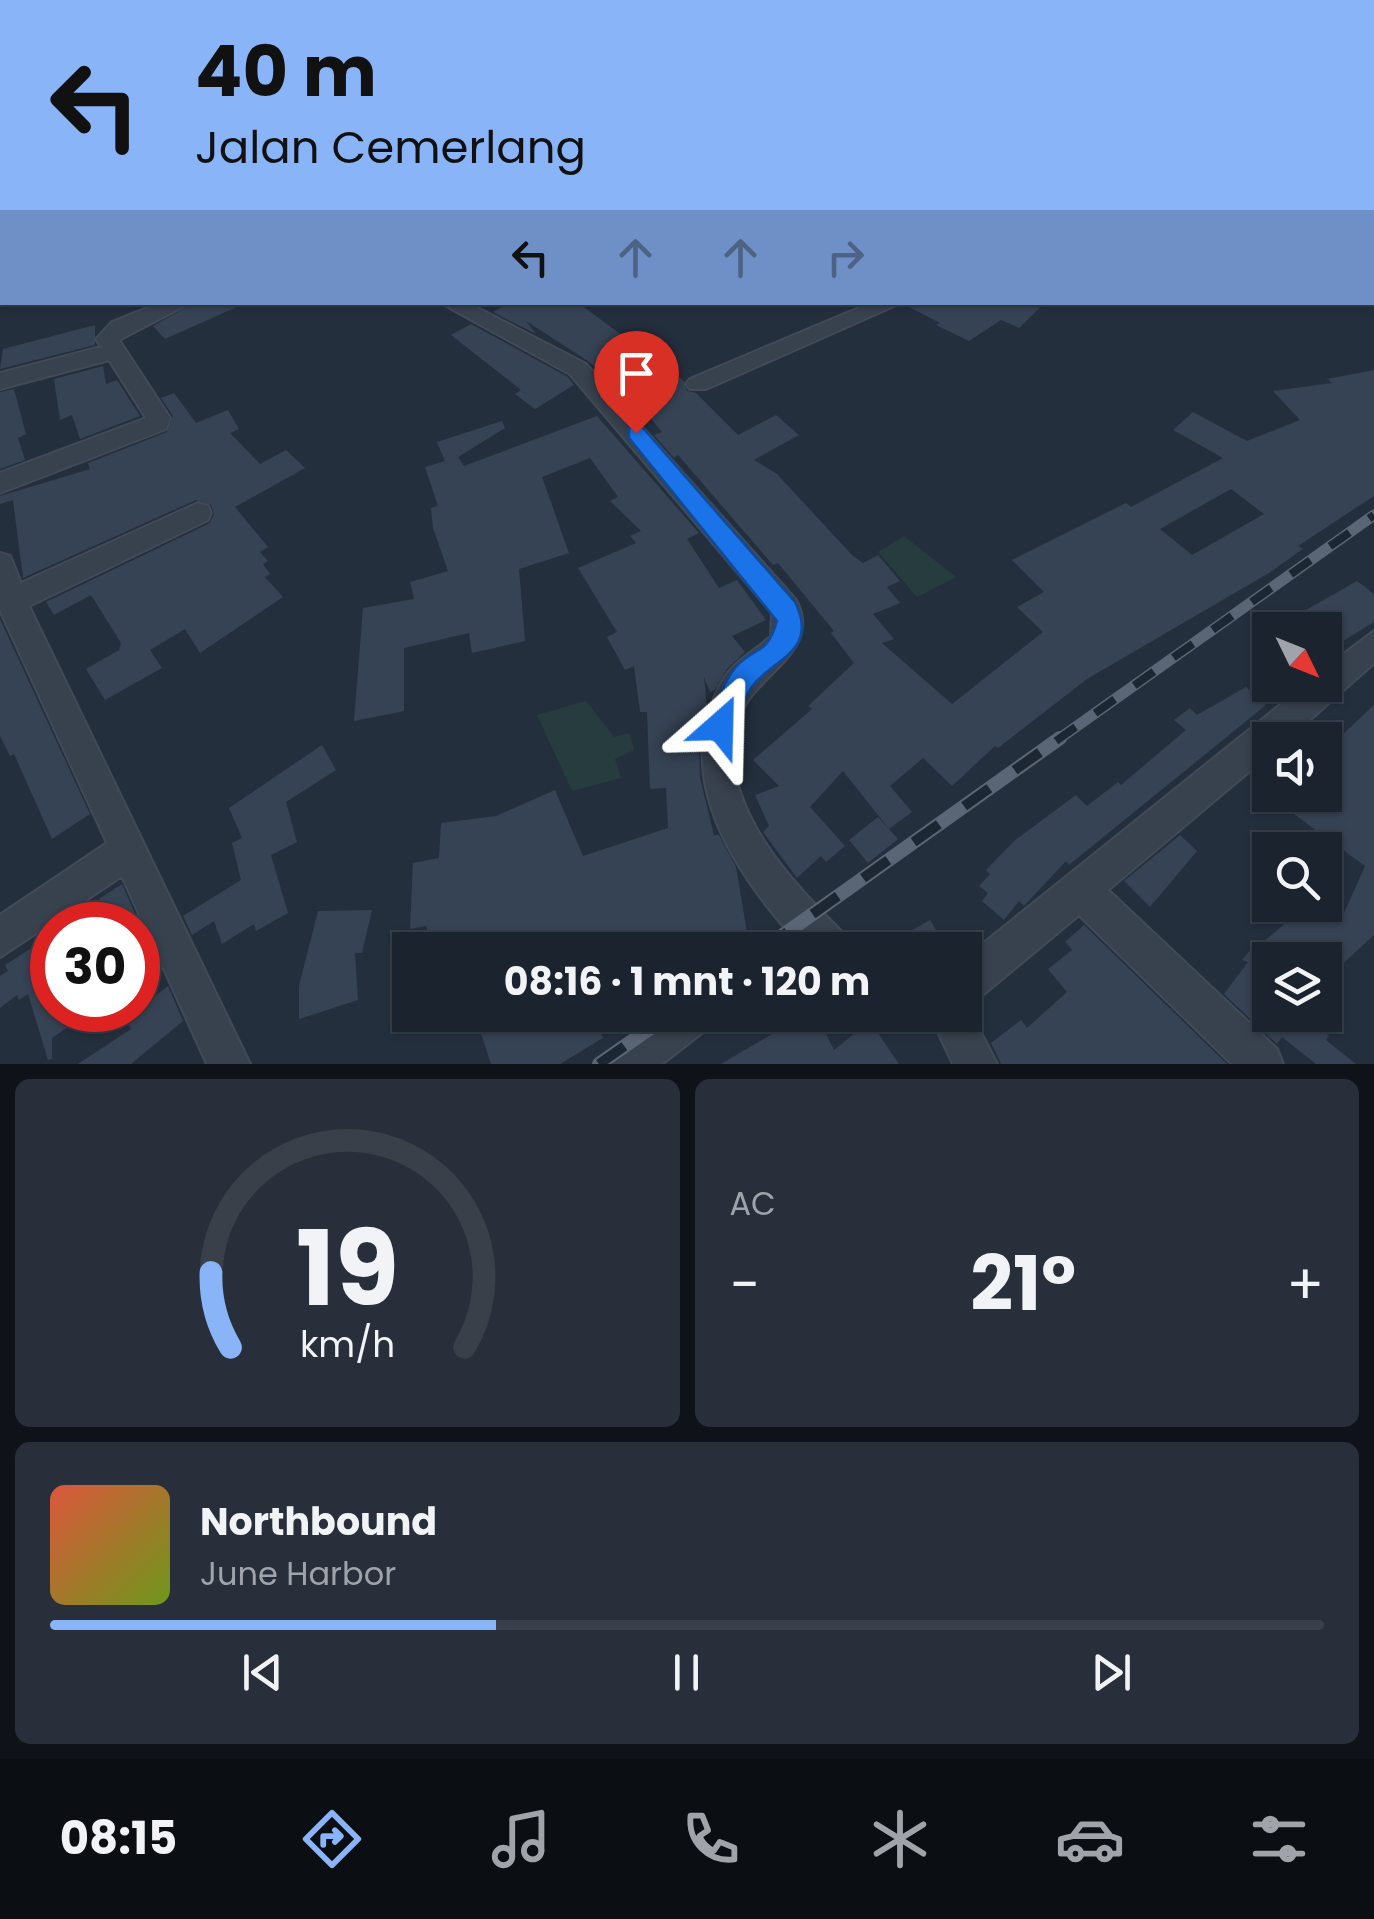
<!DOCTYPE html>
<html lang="id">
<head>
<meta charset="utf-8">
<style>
	:root { --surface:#1b232e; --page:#282f3a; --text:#f1f3f6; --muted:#a0a4aa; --line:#39404a; --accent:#8ab4f8 }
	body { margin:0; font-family:Poppins,sans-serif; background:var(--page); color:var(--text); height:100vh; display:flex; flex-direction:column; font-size:38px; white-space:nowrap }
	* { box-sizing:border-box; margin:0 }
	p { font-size:32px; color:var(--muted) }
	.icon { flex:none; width:55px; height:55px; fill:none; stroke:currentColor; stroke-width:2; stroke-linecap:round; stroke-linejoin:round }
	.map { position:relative; height:1064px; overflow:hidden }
	.sheet { display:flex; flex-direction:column; gap:15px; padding:15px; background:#0f1319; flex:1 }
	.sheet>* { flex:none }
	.guide { position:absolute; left:0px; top:0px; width:1375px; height:305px; box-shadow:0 2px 8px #0004,0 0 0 2px var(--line); background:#8ab4f8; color:#111; overflow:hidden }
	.needle { width:65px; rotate:133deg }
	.fabs { position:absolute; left:1252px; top:612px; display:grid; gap:20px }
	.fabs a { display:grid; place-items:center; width:90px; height:90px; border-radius:0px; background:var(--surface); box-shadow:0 2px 8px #0004,0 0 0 2px var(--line); font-size:50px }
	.speed { position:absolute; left:30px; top:902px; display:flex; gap:20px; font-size:50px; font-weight:700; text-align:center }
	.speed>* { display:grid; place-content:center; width:130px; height:130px; border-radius:50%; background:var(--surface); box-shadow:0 2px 8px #0004,0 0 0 2px var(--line); line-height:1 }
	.speed .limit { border:15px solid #d22; background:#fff; color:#111 }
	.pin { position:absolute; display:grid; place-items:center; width:85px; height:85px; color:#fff; margin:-102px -42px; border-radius:50% 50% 50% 0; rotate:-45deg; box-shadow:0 0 10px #0007 }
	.pin .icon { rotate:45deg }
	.me { position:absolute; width:110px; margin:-55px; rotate:25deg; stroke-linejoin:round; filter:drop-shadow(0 0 8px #0008) }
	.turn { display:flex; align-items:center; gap:35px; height:210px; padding:0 30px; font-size:45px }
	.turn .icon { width:130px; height:130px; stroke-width:2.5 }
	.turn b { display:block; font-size:70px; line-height:85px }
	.lanes { display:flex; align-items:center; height:95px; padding:0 30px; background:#0003; justify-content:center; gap:50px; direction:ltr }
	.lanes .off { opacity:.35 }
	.big { font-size:75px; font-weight:700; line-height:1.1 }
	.sheet .widget { flex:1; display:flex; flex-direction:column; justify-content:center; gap:15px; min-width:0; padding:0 35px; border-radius:15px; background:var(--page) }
	.sheet .dial { align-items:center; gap:0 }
	.dial svg { height:260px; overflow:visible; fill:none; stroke:var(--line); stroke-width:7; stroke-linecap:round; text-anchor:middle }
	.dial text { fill:var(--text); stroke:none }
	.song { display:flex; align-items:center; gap:30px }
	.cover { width:120px; height:120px; border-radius:15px; background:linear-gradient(135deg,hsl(10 70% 55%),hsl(80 70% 35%)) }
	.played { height:10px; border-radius:5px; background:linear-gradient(90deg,var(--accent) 35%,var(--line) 35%) }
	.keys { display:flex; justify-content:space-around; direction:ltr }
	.heat { display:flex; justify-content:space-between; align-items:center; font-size:55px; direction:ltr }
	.sheet .tiles { flex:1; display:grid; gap:15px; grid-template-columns:1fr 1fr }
	.widget:last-child { grid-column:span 2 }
	.trip { position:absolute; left:392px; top:932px; width:590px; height:100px; border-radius:0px; background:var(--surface); box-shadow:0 2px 8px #0004,0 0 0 2px var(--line); font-weight:700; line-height:100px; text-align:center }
	.dock { display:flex; height:160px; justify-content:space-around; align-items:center; background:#0b0e12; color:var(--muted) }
	.dock .icon { width:70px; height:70px }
	.dock .on { color:var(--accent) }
	.dock b { font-size:45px; color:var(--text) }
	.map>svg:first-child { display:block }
	.green { fill:#263c3f }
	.building { fill:#364354; fill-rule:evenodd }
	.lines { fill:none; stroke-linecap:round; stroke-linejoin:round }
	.service-casing { stroke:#414a57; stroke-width:19 }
	.minor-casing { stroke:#414a57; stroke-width:4 }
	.service { stroke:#38414e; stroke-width:14 }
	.minor { fill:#38414e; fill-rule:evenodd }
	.rail-far1-casing { stroke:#5a6575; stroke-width:11 }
	.rail-casing { stroke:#5a6575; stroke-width:14 }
	.rail-far1 { stroke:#1d2633; stroke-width:8; stroke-dasharray:24; stroke-linecap:butt }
	.rail { stroke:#1d2633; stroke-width:10; stroke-dasharray:31; stroke-linecap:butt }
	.route { fill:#1a73e8; stroke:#114b97; stroke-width:2.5 }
</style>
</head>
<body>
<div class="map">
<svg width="1374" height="1064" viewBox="0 0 1374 1064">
	<rect width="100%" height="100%" fill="#242f3e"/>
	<path class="green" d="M 904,536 L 956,577 L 917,597 L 878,552 Z
		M 586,701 L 614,737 L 629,733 L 634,750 L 615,759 L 621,778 L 572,791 L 537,715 Z"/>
	<path class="building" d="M 196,302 L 248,302 L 165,339 L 153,326 Z
		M 501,302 L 577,302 L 684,381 L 687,391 L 696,393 L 738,435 L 776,415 L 799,435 L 754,460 L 777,474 L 852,555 L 863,563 L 878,555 L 900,581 L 887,587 L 900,603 L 873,614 L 894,639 L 882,643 L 952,704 L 1043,632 L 1017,607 L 1044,592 L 1012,560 L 1126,503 L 1131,507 L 1223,458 L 1173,430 L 1193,412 L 1247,441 L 1300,420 L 1273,391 L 1332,383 L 1327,379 L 1374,370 L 1374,496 L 1298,546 L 1303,549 L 1269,573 L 1087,679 L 998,748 L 995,746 L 952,786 L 923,758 L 890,786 L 912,812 L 889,829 L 843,771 L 810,807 L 845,846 L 826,862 L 821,856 L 797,878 L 763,832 L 769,826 L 755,795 L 779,786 L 753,760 L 812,709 L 808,706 L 854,663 L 831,633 L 834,631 L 778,563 L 773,565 L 678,455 L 674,458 L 654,435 L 662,432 L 633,397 L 588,361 L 526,321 L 536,334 L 493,312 L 505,305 ZM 1231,489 L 1264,514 L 1192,555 L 1160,529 Z
		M 907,302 L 1046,302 L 1019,328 L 1001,320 L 969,341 L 936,325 L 940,323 L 905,305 Z
		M 471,324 L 568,377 L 574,385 L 535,409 L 515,394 L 521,390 L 451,335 Z
		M 95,325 L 95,345 L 0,369 L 3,349 Z
		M 103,366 L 106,384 L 117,380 L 140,416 L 80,439 L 72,415 L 60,420 L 54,379 Z
		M 14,389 L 26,434 L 18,438 L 25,460 L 0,469 L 0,392 Z
		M 174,393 L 196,423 L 228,410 L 239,429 L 230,433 L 260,464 L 286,450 L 305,468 L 235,507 L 268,547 L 260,552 L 268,561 L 263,564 L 270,574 L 265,577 L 283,597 L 200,653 L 185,629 L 150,650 L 162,668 L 105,700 L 86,669 L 119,650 L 121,643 L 91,595 L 54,615 L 46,602 L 210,523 L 214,514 L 211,505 L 196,500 L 23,578 L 13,500 L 0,504 L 0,496 L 90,469 L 88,463 L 167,432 L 173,416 L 161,398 Z
		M 597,416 L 699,533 L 687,539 L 719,588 L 737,580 L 766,620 L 732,636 L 745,652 L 727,669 L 715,690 L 710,692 L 704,677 L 707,707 L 699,744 L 700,778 L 714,835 L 719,835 L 736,867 L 748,938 L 677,950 L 434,950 L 426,926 L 410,929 L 413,863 L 439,858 L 441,823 L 496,816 L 555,790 L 583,856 L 668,828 L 666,788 L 650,789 L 647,712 L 640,712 L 634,666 L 625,670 L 607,637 L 617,632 L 578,568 L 636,543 L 630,536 L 641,531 L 610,501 L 618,497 L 590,458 L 542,477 L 569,553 L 519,569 L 525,641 L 472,653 L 469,633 L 404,648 L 404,711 L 354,721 L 363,608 L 414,599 L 410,582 L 448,571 L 433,528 L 431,508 L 438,506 L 425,467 L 445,461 L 437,442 L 502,421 L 505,428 L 458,457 L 464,466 Z
		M 1357,581 L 1374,594 L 1374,622 L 1325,652 L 1325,630 L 1306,630 L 1292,618 Z
		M 0,619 L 90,814 L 52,839 L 14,754 L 10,756 L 0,736 Z
		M 1246,687 L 1266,705 L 1069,865 L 1066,861 L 1024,906 L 1019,901 L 1004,920 L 982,901 L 988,893 L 979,886 L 990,874 L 986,870 L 1014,841 L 1076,795 L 1087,806 L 1118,782 L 1121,785 L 1186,730 L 1174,720 L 1190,708 L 1197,715 Z
		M 1374,705 L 1374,935 L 1325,980 L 1325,960 L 1270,960 L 1270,1015 L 1328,1015 L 1321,1029 L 1329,1035 L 1326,1040 L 1356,1064 L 1316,1064 L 1282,1037 L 1277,1044 L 1224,994 L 1248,962 L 1242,960 L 1258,941 L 1262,943 L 1307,905 L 1323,905 L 1340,922 L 1365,866 L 1268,795 L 1325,795 L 1325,751 Z
		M 322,745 L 336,770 L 286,802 L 297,842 L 271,855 L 288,913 L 256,931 L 254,924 L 222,944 L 214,921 L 192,935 L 183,916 L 241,880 L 232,843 L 242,838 L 229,808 Z
		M 878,817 L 898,839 L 868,863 L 849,840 Z
		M 1180,835 L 1197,851 L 1150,907 L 1124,881 Z
		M 122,884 L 140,925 L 68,925 L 101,902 L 99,899 Z
		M 372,910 L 362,953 L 355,953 L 358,1000 L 299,1019 L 299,986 L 318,911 Z
		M 930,920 L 948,950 L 878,950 Z
		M 1084,925 L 1227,1064 L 1001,1064 L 991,1043 L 1021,1020 L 1027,1028 L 1067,992 L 1048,969 L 1072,950 L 1065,942 Z
		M 52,935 L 52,1010 L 92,1010 L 52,1038 L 52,1059 L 48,1060 L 28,994 L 19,1000 L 17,995 L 0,1008 L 0,976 L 8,971 L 5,965 Z
		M 168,986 L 183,1021 L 131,1064 L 78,1064 L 131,1029 L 126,1019 Z
		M 475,1015 L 594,1015 L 603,1038 L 560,1064 L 491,1064 Z
		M 777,1015 L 817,1015 L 834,1050 L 870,1021 L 899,1064 L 721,1064 L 774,1033 L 768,1022 Z"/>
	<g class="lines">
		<defs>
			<path id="service" d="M 544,1 L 559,0"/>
			<path id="minor" d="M 626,0 L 640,0 L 641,2 L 627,2 Z
				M 1324,0 L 1336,0 L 1336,2 L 1324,2 Z
				M 0,72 L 2,72 L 2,82 L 0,82 Z
				M 1372,209 L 1374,209 L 1374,221 L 1372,221 Z
				M 162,302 L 192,302 L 119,340 L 170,418 L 166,429 L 0,493 L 0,473 L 146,418 L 109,360 L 0,389 L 0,373 L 101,347 L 96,339 L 112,322 Z
				M 439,302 L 466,302 L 586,364 L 796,600 C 824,654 750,675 738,721 C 714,804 793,883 846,936 L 852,950 L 767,950 L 773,936 L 785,928 C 726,859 670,766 725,677 C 736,660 757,650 771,636 L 772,613 L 570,374 Z
				M 873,302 L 903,302 L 706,389 L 690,389 L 686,384 L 690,379 Z
				M 198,503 L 208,506 L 211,513 L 208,520 L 29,606 L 250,1064 L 207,1064 L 122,876 L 0,957 L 0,915 L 107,843 L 0,610 L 0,553 L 10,556 L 21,583 Z
				M 1374,631 L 1374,663 L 1287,740 L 1270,740 L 1270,754 L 1108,890 L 1277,1049 L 1283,1064 L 1232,1064 L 1079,915 L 979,998 L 966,1004 L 997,1064 L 953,1064 L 930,1015 L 965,1015 L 965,958 L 1305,685 L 1325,685 L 1325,668 Z
				M 659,1015 L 713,1015 L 707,1029 L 662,1064 L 607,1064 L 613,1049 Z"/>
		</defs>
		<use href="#service" class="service-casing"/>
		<use href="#minor" class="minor-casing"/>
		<use href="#service" class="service"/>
		<use href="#minor" class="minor"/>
		<defs>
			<path id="rail-far1" d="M 1056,741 L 1374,515"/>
			<path id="rail" d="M 762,950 L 1060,738
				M 599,1064 L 669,1015"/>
		</defs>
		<use href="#rail-far1" class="rail-far1-casing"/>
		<use href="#rail" class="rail-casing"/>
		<use href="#rail-far1" class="rail-far1"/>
		<use href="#rail" class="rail"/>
	</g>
	<path class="route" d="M 636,426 L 643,428 L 795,602 C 819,651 775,658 754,684 C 743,697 737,719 730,735 L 720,738 L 711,735 L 707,726 C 715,708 723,682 736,667 C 756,644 766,658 777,621 L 629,438 L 629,428 Z"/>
</svg>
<div class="fabs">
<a><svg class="needle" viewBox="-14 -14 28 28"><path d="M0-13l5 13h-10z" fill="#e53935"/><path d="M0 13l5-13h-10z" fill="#a0a4aa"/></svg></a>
<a><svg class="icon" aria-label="sound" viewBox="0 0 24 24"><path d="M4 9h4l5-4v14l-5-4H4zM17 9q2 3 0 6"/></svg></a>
<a><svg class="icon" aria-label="search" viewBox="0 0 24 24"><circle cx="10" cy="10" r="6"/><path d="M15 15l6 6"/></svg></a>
<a><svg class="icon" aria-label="layers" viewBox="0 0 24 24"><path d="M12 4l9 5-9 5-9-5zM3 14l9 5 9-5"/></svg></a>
</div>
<div class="speed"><div class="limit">30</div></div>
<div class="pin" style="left:636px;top:433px;background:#d93025"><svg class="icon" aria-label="arrive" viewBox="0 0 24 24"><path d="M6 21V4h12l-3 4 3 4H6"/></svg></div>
<svg class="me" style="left:720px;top:726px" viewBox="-20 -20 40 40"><path d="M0-17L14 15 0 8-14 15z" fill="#1a73e8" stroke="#fff" stroke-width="4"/></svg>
<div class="trip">08:16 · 1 mnt · 120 m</div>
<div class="guide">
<div class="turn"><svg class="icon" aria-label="left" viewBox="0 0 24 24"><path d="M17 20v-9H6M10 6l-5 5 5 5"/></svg><div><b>40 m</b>Jalan Cemerlang</div></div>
<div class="lanes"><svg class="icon" aria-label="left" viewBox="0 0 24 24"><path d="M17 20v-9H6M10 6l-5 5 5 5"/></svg><svg class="icon off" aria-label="ahead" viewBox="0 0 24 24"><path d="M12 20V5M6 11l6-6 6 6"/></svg><svg class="icon off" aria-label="ahead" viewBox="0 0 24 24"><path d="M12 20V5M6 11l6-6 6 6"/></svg><svg class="icon off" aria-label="right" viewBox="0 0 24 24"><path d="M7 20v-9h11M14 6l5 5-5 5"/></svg></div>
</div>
</div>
<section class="sheet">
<div class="tiles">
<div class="widget dial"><svg viewBox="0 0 100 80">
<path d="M14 69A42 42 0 1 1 86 69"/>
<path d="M14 69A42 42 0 0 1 8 46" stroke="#8ab4f8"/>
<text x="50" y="56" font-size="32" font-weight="700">19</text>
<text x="50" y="72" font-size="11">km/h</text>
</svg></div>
<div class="widget"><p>AC</p>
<div class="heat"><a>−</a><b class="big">21°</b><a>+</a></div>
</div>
<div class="widget">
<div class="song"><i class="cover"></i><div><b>Northbound</b><p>June Harbor</p></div></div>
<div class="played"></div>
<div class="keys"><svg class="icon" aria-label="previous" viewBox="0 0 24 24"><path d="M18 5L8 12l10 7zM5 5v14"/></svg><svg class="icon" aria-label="pause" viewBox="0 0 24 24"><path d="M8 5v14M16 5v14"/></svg><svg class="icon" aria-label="next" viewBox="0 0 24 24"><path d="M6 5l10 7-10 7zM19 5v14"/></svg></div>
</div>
</div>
</section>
<nav class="dock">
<b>08:15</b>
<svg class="icon on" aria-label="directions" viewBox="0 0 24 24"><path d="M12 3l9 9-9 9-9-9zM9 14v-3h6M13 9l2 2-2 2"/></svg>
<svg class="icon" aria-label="music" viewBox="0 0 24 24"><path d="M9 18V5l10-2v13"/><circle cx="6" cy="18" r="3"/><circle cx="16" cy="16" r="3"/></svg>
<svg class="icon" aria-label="phone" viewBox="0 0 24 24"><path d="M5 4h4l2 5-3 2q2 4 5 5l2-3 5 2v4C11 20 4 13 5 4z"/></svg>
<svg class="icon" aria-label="climate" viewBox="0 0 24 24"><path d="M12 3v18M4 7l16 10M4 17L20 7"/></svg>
<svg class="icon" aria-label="car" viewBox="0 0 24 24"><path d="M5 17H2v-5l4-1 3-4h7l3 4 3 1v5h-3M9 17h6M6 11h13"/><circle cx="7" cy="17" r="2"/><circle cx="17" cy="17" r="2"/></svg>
<svg class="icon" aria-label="filters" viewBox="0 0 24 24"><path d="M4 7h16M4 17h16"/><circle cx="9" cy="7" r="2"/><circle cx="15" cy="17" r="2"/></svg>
</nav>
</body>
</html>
